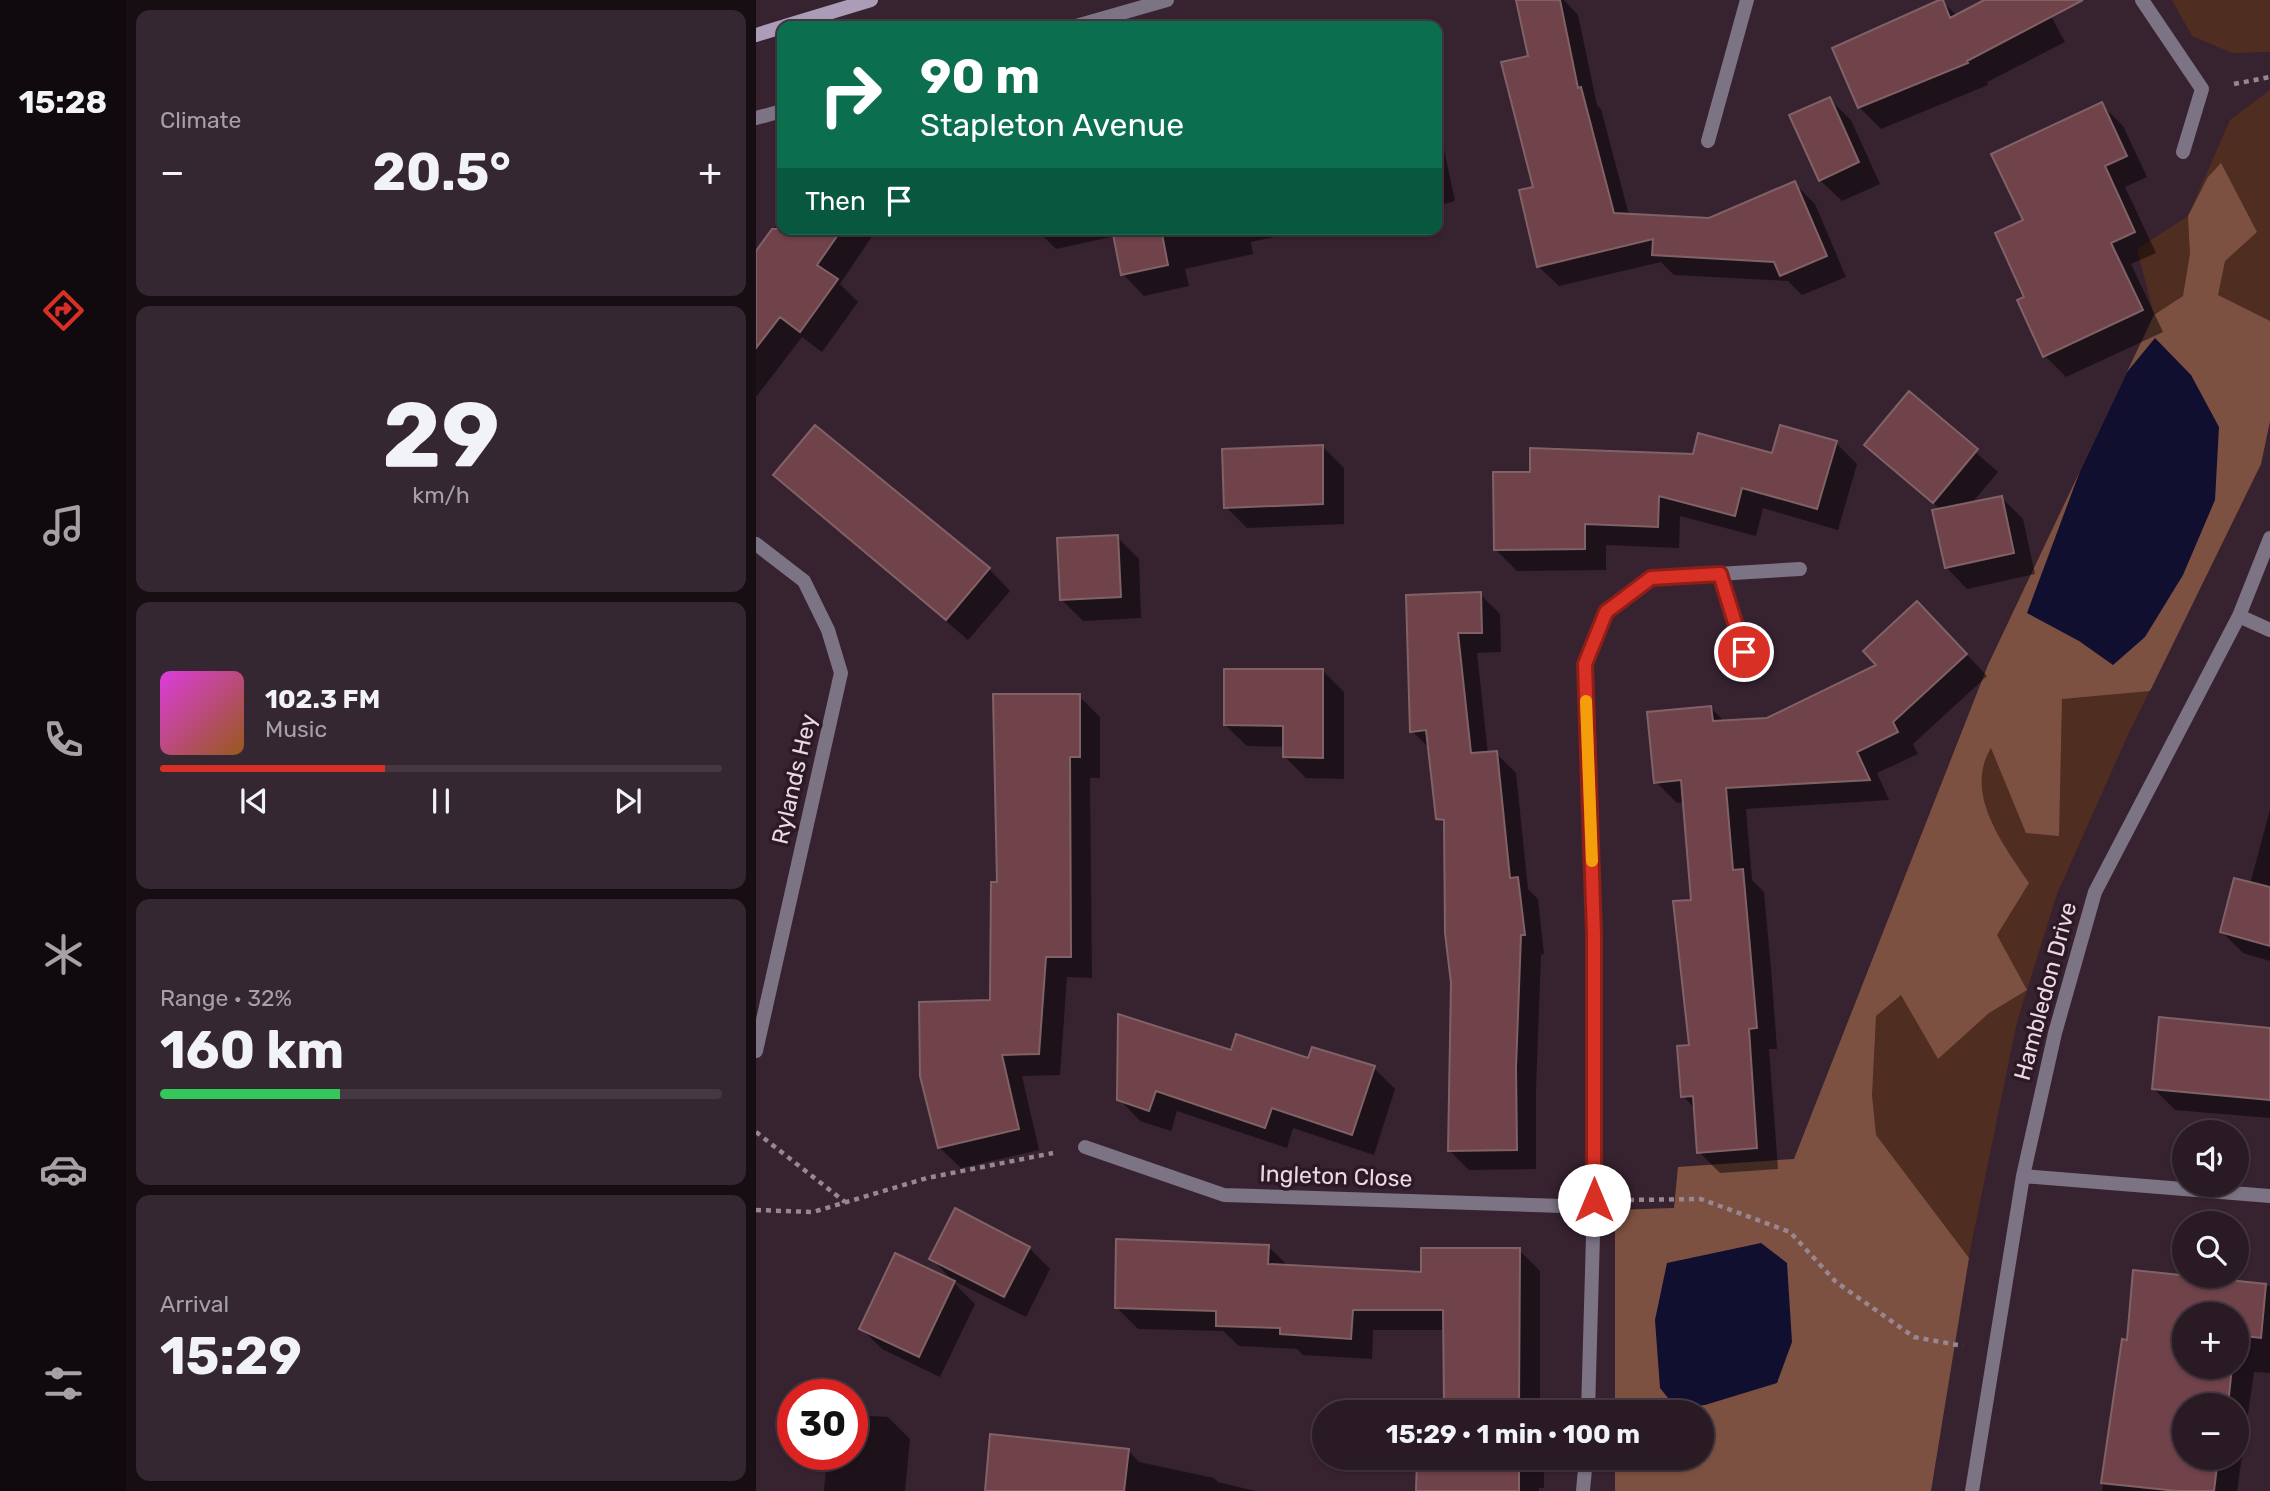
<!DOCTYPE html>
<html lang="en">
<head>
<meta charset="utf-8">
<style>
	:root { --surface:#291a24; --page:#352731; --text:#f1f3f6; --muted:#a5a1a6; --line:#453841; --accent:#d93025 }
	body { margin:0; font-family:Rubik,sans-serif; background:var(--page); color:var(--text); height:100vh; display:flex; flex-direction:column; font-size:26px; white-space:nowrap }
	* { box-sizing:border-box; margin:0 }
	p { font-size:23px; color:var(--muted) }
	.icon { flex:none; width:38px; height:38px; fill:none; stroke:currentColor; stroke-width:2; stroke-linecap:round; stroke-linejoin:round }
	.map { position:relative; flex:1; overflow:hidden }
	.side { display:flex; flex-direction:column; gap:10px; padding:10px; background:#170e14; width:630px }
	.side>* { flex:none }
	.guide { position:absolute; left:21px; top:21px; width:665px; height:214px; border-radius:14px; box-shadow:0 2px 5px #0004,0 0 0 2px var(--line); background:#0b6e4f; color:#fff; overflow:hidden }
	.tools { position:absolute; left:1416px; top:1120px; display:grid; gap:14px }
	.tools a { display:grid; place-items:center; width:77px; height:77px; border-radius:50%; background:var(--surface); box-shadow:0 2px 5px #0004,0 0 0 2px var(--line); font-size:35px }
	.speed { position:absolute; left:21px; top:1379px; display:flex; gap:14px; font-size:35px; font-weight:700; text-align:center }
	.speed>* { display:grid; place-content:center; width:91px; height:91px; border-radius:50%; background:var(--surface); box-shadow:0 2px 5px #0004,0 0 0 2px var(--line); line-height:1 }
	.speed .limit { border:10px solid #d22; background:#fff; color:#111 }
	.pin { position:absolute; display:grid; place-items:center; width:60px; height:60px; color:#fff; margin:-30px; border:4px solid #fff; border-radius:50%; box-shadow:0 2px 7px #0007 }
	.me { position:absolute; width:77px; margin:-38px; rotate:0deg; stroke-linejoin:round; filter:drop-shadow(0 0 5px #0008) }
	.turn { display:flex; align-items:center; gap:24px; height:147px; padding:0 28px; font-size:32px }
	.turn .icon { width:91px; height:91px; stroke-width:2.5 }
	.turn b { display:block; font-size:49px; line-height:60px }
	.then { display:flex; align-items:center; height:66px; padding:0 28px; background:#0003; gap:14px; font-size:26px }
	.big { font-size:52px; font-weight:700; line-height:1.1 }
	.side .tile { flex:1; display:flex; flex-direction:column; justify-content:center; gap:10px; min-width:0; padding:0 24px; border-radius:14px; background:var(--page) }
	.side .dial { align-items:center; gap:0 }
	.dial b { font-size:91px; line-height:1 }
	.song { display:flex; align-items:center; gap:21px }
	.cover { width:84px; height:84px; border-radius:10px; background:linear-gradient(135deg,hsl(300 70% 55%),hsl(30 70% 35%)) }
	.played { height:7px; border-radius:4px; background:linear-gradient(90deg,var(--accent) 40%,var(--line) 40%) }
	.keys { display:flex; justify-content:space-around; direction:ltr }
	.heat { display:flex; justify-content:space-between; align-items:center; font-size:38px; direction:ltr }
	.charge { height:10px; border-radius:5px; background:linear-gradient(90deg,#34c759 32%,var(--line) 0) }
	.trip { position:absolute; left:556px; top:1400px; width:402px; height:70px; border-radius:35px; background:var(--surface); box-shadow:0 2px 5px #0004,0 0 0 2px var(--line); font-weight:700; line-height:70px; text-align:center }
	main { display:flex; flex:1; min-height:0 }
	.tabs { display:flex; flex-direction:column; width:126px; justify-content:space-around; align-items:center; background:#100a0e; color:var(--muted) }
	.tabs .icon { width:49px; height:49px }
	.tabs .active { color:var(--accent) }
	.tabs b { font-size:32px; color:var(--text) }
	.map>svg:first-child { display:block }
	.green { fill:#502d21 }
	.forest { fill:#7d5142 }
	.water { fill:#100f30 }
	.shadow { fill:#0007; fill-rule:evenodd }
	.building { fill:#70424a; stroke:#806266; stroke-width:2 }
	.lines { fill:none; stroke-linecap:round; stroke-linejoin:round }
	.path { stroke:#988792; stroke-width:4.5; stroke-dasharray:5 5; stroke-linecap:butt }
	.street { stroke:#7c7384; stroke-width:14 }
	.secondary { stroke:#ab9cb8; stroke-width:14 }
	.route-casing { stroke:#8d1f18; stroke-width:18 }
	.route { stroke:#d93025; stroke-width:12 }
	.slow { stroke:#f59e0b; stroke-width:12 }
	.labels { text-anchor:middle; stroke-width:7; stroke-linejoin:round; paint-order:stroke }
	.street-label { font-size:23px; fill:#e8dae3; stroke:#2d1926 }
</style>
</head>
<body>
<main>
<nav class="tabs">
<b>15:28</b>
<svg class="icon active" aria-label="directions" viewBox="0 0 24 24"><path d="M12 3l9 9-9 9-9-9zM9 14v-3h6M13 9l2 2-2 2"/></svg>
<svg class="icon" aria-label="music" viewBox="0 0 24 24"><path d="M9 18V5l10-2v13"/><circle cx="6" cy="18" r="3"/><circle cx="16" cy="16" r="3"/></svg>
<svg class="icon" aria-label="phone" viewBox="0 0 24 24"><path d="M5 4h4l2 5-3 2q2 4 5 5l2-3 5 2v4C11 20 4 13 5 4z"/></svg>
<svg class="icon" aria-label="climate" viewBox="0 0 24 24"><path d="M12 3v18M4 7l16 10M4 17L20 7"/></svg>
<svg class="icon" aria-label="car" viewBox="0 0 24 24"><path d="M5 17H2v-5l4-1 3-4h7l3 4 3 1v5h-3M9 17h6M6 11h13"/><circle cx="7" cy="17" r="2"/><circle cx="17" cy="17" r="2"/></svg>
<svg class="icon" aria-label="filters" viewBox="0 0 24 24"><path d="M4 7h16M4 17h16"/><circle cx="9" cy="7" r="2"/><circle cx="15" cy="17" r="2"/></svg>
</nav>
<section class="side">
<div class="tile"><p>Climate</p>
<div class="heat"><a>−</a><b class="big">20.5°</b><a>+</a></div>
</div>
<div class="tile dial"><b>29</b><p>km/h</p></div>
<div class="tile">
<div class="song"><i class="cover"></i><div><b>102.3 FM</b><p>Music</p></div></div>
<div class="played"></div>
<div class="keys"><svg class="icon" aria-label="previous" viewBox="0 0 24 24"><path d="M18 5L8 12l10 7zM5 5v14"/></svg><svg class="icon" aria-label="pause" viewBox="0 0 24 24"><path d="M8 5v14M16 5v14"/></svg><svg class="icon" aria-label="next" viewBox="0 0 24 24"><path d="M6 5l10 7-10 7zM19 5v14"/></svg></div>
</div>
<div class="tile"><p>Range · 32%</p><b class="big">160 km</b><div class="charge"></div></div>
<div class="tile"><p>Arrival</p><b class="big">15:29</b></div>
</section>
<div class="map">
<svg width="1514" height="1491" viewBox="0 0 1514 1491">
	<rect width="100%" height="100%" fill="#372230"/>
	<path class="green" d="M 1416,0 L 1514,0 L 1514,52 L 1476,53 L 1436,36 Z
		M 1514,90 L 1514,421 L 1505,464 L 1371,737 L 1301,894 L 1261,1022 L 1198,1329 L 1175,1491 L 859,1491 L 859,1458 L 947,1458 L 947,1412 L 859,1412 L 859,1210 L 918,1208 L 922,1167 L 1038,1159 L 1232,665 L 1398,315 L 1381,249 L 1432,216 L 1474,120 Z"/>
	<path class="forest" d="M 1465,163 L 1501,232 L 1469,261 L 1462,295 L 1514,321 L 1514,421 L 1505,464 L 1394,691 L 1306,699 L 1303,836 L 1270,833 L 1235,748 C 1207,794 1248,845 1273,883 L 1241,935 L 1271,990 L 1233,1013 L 1182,1059 L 1145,995 L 1120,1016 L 1116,1095 L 1120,1135 L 1213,1258 L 1175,1491 L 859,1491 L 859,1458 L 947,1458 L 947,1412 L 859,1412 L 859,1210 L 918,1208 L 922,1167 L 1038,1159 L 1232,665 L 1398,315 L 1427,296 L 1434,254 L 1432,216 L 1452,177 Z"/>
	<path class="water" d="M 1399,338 L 1435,375 L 1463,427 L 1459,500 L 1427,575 L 1389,637 L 1357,665 L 1323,641 L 1271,613 L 1324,471 L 1371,372 Z
		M 1005,1243 L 1031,1263 L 1036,1342 L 1021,1383 L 949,1405 L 920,1408 L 904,1388 L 899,1320 L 911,1263 Z"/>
	<path class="shadow" d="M 774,0 L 808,0 L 822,15 L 841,105 L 845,109 L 873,215 L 953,220 L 1038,183 L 1059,204 L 1090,277 L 1046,295 L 1032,281 L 918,275 L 905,262 L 803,286 L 782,266 Z
		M 1232,0 L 1286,0 L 1309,42 L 1231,82 L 1232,85 L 1125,129 L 1103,107 L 1186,1 L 1201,16 Z
		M 1073,99 L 1095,120 L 1124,184 L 1086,201 L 1064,180 Z
		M 1345,104 L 1367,126 L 1391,177 L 1369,187 L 1400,253 L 1375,264 L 1407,332 L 1310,377 L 1289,356 L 1270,298 L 1269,221 Z
		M 681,117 L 699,201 L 681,206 Z
		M 26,218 L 26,229 L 121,229 L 84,284 L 102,302 L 66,352 L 46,337 L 0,397 L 0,254 Z
		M 280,229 L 557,229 L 495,242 L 497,254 L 429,269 L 433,286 L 388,296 L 367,274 L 359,236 L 300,249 Z
		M 1153,394 L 1242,472 L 1215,504 L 1246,498 L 1267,519 L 1279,574 L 1211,589 L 1190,567 L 1185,510 L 1110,445 Z
		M 1080,443 L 1101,464 L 1082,530 L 1007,508 L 1000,536 L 924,516 L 923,548 L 850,545 L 850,570 L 761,571 L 740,550 L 776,473 L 938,456 L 1017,455 Z
		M 567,447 L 588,468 L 588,524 L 491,528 L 470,507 Z
		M 20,475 L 233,569 L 254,591 L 212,640 Z
		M 361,537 L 383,559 L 385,618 L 327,621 L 306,600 Z
		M 724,594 L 744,614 L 745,652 L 721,653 L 732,754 L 740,753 L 760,773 L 772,889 L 782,899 L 788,954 L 785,955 L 780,1089 L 780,1169 L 713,1170 L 693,1150 L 696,983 L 690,826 L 682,818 L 674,749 L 656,731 L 652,596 Z
		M 1182,624 L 1231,676 L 1157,744 L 1162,754 L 1121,773 L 1133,800 L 990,809 L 996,880 L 1008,892 L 1015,969 L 1021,1049 L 1013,1049 L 1022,1169 L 964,1173 L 943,1152 L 940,1110 L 927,1096 L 935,1047 L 937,902 L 929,802 L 921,803 L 900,782 L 955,708 L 969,722 L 1011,719 L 1123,666 Z
		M 567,671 L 588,692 L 588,779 L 550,778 L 529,757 L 529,747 L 491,746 L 469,725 Z
		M 323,696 L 344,717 L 344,778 L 334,778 L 336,978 L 311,977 L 304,1075 L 266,1076 L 283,1150 L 205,1168 L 183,1147 L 236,1002 L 243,883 Z
		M 1514,810 L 1514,961 L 1487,953 L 1466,932 L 1494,884 Z
		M 1514,1043 L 1514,1118 L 1419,1110 L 1398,1089 Z
		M 476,1052 L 618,1068 L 639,1089 L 618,1155 L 537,1128 L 531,1148 L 421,1111 L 415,1131 L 384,1121 L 363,1099 Z
		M 512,1246 L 533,1267 L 666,1274 L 763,1250 L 784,1271 L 784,1412 L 663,1412 L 663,1408 L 690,1408 L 689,1330 L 617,1330 L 616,1359 L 547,1355 L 541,1349 L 483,1346 L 467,1331 L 382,1329 L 361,1308 Z
		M 273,1248 L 294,1269 L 270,1317 L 196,1280 L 175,1258 Z
		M 1379,1272 L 1514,1286 L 1514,1373 L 1498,1372 L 1481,1491 L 1346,1491 L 1367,1341 L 1373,1342 ZM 1428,1314 L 1480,1314 L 1480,1367 L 1428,1367 ZM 1428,1405 L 1480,1405 L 1480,1458 L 1428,1458 Z
		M 198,1283 L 219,1304 L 184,1377 L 126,1349 L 105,1328 Z
		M 96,1415 L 132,1417 L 154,1439 L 149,1491 L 68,1491 L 71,1454 L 96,1454 Z
		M 372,1450 L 383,1462 L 458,1478 L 462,1482 L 499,1491 L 231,1491 Z
		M 662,1458 L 788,1458 L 788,1488 L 783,1488 L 783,1491 L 691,1491 L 662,1466 Z"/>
	<path class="building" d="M 760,0 L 804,0 L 822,88 L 825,87 L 858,213 L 953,218 L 1039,181 L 1071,256 L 1024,276 L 1018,262 L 896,255 L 897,239 L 781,267 L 763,190 L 777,187 L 745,62 L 772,56 Z
		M 1183,0 L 1187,0 L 1194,18 L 1228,0 L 1327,0 L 1211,61 L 1212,63 L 1102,108 L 1076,48 Z
		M 1074,97 L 1103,162 L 1063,181 L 1033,115 Z
		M 1346,102 L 1371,156 L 1349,166 L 1379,232 L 1355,243 L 1387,310 L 1287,357 L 1261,300 L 1268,297 L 1239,233 L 1267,220 L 1235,154 Z
		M 16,229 L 86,229 L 61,265 L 82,279 L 44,332 L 24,317 L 0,348 L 0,251 Z
		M 356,229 L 405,229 L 412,265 L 365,275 Z
		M 1153,391 L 1222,449 L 1177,503 L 1108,445 Z
		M 59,425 L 234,568 L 190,620 L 17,475 Z
		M 1024,425 L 1081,441 L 1061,509 L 986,488 L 979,516 L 903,496 L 902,527 L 829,524 L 829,549 L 738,550 L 737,472 L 774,472 L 774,448 L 937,454 L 942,433 L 1016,453 Z
		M 567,445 L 567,504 L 468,508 L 466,449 Z
		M 1246,496 L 1258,553 L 1189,568 L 1176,510 Z
		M 362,535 L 365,597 L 304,600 L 301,538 Z
		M 725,592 L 726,633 L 702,633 L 715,753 L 741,751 L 754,878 L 762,877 L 769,935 L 765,935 L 760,1068 L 761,1150 L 692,1151 L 695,983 L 689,933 L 688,820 L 680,819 L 670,730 L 654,732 L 650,595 Z
		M 1161,601 L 1211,654 L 1137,722 L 1142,732 L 1101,752 L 1114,780 L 970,788 L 977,870 L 987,869 L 994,947 L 1001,1028 L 993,1029 L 1001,1148 L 941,1153 L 937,1096 L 925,1097 L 921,1046 L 933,1045 L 917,901 L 935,900 L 925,780 L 898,783 L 891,712 L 955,706 L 957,721 L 1011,718 L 1120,665 L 1107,651 Z
		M 468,669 L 567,669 L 567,758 L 527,757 L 527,726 L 468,725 Z
		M 237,694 L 324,694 L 324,757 L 314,757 L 315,957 L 290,957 L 283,1054 L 246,1055 L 263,1129 L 182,1148 L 164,1076 L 163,1002 L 234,1000 L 235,882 L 241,882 Z
		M 1478,878 L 1514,887 L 1514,946 L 1464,932 Z
		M 362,1014 L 475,1050 L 480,1034 L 552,1058 L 556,1047 L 619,1066 L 596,1135 L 516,1108 L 509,1128 L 400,1091 L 393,1111 L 361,1100 Z
		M 1403,1017 L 1514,1028 L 1514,1100 L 1396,1089 Z
		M 199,1208 L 274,1247 L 248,1297 L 173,1259 Z
		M 360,1239 L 513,1245 L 512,1264 L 665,1272 L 665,1248 L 764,1248 L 763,1407 L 767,1407 L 767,1412 L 661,1412 L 661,1407 L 688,1407 L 687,1310 L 597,1310 L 595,1339 L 524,1334 L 524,1328 L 460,1326 L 460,1311 L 359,1308 Z
		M 139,1253 L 199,1281 L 163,1357 L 103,1329 Z
		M 1377,1270 L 1510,1284 L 1505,1338 L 1480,1335 L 1480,1314 L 1428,1314 L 1428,1367 L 1476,1367 L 1472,1405 L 1428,1405 L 1428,1458 L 1462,1458 L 1458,1491 L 1421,1491 L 1345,1483 L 1366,1339 L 1371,1340 Z
		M 234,1434 L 373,1449 L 368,1491 L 229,1491 Z
		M 661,1458 L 767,1458 L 767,1467 L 763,1467 L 763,1491 L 660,1491 Z"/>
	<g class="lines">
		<path class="path" d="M 1478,84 L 1514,77
			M 0,1132 L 89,1202
			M 873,1200 L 945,1199 L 1034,1232 L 1080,1282 L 1158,1337 L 1207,1346
			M 0,1210 L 57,1212 L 171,1178 L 297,1153"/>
		<path class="street" d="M 1386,0 L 1446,89 L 1427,152
			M 320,26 L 411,0
			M 0,118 L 26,111
			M 952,141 L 991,0
			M 0,544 L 48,581 L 72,630 L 85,673 L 0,1051
			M 965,574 L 988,652
			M 1483,616 L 1514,630
			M 329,1147 L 468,1195 L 838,1207
			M 1267,1176 L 1514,1196
			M 832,1412 L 838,1200 L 838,934 L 829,664 L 850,612 L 895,578 L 1044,569
			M 827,1491 L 830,1458
			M 1216,1491 L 1267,1176 L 1299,1033 L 1339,892 L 1483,616 L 1514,538"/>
		<path class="secondary" d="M 29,26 L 115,0
			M 0,35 L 26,27"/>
	</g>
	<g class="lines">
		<defs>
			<path id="route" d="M 838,1200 L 838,934 L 829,664 L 850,612 L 895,578 L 964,574 L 988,652"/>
		</defs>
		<use href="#route" class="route-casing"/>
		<use href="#route" class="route"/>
		<path class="slow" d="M 830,701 L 836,861"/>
	</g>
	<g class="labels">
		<g class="street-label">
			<text transform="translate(38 779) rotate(-77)" y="8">Rylands Hey</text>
			<text transform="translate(1289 991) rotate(-75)" y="8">Hambledon Drive</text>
			<text transform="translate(580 1176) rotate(2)" y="8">Ingleton Close</text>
		</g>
	</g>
</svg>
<div class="tools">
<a><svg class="icon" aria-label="sound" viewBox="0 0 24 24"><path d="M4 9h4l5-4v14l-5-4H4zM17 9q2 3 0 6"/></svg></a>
<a><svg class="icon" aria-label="search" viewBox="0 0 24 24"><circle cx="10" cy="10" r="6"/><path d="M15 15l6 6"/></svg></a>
<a>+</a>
<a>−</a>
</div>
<div class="speed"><div class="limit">30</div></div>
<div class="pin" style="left:988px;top:652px;background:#d93025"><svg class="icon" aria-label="arrive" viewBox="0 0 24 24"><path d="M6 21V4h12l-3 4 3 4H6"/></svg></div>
<svg class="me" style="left:838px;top:1200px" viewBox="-20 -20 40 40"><circle r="19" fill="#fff"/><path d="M0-13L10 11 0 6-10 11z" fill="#d93025"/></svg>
<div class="trip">15:29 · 1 min · 100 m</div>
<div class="guide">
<div class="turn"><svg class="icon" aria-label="right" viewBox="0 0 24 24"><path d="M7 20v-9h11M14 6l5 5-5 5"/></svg><div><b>90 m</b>Stapleton Avenue</div></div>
<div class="then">Then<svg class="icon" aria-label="arrive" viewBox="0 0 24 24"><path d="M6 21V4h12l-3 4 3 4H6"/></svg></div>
</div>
</div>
</main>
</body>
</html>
